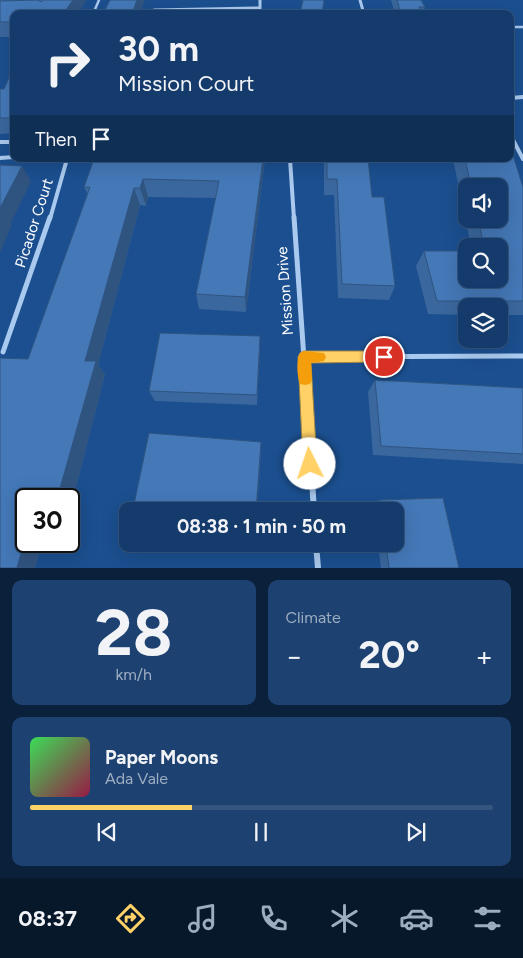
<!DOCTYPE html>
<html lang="en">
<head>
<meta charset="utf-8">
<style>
	:root { --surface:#143b6b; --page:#1d4271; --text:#f1f3f6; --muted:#9dadc1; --line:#33557e; --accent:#ffd166 }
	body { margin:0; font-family:Figtree,sans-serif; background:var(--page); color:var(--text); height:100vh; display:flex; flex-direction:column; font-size:19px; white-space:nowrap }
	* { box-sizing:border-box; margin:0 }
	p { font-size:16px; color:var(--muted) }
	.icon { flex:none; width:28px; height:28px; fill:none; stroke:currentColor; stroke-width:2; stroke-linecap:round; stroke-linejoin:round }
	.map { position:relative; height:568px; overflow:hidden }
	.panel { display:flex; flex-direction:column; gap:12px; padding:12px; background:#0b203b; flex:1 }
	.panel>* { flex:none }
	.guide { position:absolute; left:10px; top:10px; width:504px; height:152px; border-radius:10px; box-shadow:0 5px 20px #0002,0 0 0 1px var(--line); background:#143b6b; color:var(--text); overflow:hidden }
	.buttons { position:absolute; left:458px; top:178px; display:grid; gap:10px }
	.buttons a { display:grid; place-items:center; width:50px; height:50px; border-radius:10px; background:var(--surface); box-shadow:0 5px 20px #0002,0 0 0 1px var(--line); font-size:25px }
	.speed { position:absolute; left:15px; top:488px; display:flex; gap:10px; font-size:25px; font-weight:700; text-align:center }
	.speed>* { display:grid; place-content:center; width:65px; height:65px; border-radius:50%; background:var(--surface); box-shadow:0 5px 20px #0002,0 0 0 1px var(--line); line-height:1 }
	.speed .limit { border:2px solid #111; border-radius:8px; background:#fff; color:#111 }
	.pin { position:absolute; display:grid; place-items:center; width:42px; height:42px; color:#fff; margin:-21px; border:2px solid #fff; border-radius:50%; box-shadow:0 1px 5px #0007 }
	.me { position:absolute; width:55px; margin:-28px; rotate:356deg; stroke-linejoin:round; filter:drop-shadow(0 0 4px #0008) }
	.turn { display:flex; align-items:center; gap:18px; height:105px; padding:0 25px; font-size:22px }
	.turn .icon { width:65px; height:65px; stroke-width:2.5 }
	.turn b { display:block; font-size:35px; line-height:42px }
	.then { display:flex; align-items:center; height:48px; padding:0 25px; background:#0003; gap:10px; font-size:19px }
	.big { font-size:38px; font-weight:700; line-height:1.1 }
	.panel .card { flex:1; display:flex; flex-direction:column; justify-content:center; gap:8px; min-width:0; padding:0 18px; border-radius:10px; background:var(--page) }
	.panel .dial { align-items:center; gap:0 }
	.dial b { font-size:65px; line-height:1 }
	.song { display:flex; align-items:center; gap:15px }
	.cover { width:60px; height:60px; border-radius:8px; background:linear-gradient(135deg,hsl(130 70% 55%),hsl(340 70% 35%)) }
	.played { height:5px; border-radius:2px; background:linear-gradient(90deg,var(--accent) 35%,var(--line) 35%) }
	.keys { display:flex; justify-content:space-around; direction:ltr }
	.heat { display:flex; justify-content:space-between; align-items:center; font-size:28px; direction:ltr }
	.panel .tiles { flex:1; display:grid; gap:12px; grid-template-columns:1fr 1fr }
	.card:last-child { grid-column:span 2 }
	.trip { position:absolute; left:119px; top:502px; width:285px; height:50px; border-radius:10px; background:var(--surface); box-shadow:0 5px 20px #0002,0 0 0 1px var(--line); font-weight:700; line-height:50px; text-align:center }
	.menu { display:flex; height:80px; justify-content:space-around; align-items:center; background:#08182b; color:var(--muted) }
	.menu .icon { width:35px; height:35px }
	.menu .active { color:var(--accent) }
	.menu b { font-size:22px; color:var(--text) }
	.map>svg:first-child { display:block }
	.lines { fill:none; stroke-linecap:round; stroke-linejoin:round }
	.lane { stroke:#a9c9ee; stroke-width:2.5 }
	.street-far3 { stroke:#a9c9ee; stroke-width:3 }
	.street-far2 { stroke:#a9c9ee; stroke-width:4 }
	.street-far1 { stroke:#a9c9ee; stroke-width:5 }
	.street { stroke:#a9c9ee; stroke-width:6 }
	.wall { fill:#3a679d; fill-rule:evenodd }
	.shaded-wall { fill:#305480 }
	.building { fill:#4478b7; stroke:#305480 }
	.route { fill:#ffd166; stroke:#a68842 }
	.slow { fill:#f59e0b }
	.labels { text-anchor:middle; stroke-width:5; stroke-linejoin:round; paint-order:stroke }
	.street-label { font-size:15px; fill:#fff; stroke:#1b4f8f }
</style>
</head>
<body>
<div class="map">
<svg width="523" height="568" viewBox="0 0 523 568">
	<rect width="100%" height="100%" fill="#1b4f8f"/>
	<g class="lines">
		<path class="lane" d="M 93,14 L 99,0
			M 510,27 L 523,27"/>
		<path class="street-far3" d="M 260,0 L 260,14
			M 360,0 L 364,14
			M 154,10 L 260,8"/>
		<path class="street-far2" d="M 510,98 L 523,97
			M 510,134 L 523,159
			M 0,142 L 14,142
			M 0,158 L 14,157
			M 290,159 L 294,219
			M 50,219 L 67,159"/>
		<path class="street-far1" d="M 294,217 L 305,373
			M 3,352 L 50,217
			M 304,357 L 523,356"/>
		<path class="street" d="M 305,372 L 314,511
			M 316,544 L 318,568"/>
	</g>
	<path class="wall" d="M 0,0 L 87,0 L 14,14 L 14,37 L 0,37 Z
		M 391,0 L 421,0 L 425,7 L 423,14 L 395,14 Z
		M 14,67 L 14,133 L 0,134 L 0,89 L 4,89 Z
		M 265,159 L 246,312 L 199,309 L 196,294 L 216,198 L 148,197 L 146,206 L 140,205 L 98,365 L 105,374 L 69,515 L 69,499 L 26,499 L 26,541 L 43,541 L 35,568 L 0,568 L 28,359 L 88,195 L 84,187 Z
		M 324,159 L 368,159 L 372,197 L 395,286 L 389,300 L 338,298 L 334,195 L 324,195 Z
		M 453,159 L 510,159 L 523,187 L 523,315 L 499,315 L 499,306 L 466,306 L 466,315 L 428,314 L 416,266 L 424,251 L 466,279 L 499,246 L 471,246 ZM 466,186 L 499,186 L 499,219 L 466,219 Z
		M 260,348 L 257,405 L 155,401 L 149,391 Z
		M 375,380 L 523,388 L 523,464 L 373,455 L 368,392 Z
		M 261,450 L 257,511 L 136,511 L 133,509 Z
		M 443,498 L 459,568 L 381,568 L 378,544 L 395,544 L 395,511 L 373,511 L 372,504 L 379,500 Z"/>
	<path class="shaded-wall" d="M 73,0 L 87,0 L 78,14 L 63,14 Z
		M 137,0 L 145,0 L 140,14 L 132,14 Z
		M 263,159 L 265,159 L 246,312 L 245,297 Z
		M 22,166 L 31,181 L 11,223 L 12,225 L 0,252 L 0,208 Z
		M 143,179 L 148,197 L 146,206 L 140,188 Z
		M 134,188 L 140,205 L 98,365 L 105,374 L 69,515 L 69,499 L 57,499 L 85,361 Z
		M 260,336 L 260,348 L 257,405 L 257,395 Z
		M 261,442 L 257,511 L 256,511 Z
		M 26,536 L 26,541 L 43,541 L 35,568 L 17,568 Z"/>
	<path class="building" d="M 38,0 L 41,2 L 43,0 L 73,0 L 63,14 L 14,14 L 14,22 L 0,22 L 0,1 Z
		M 110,0 L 137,0 L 132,14 L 103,14 Z
		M 303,0 L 324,0 L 322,14 L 300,14 Z
		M 397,0 L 421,0 L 425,7 L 419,7 L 422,14 L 401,14 Z
		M 14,67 L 14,118 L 0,118 L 0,89 L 4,89 Z
		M 510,149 L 511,149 L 523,187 L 523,301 L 437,301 L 424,251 L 466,251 L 466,279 L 499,279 L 499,246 L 484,246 L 478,219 L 499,219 L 499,186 L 471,186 L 465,159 L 510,159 Z
		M 94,159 L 263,159 L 245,297 L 196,294 L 219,181 L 143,179 L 140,188 L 134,188 L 85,361 L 96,361 L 57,499 L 26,499 L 26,536 L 17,568 L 0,568 L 0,358 L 28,359 L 90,187 L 84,187 Z
		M 327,159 L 368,159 L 372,197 L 384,197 L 395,286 L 342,284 L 337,179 L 327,179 Z
		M 0,165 L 22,166 L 0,208 Z
		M 160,333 L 260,336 L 257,395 L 149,391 Z
		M 375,380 L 523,388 L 523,454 L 381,446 Z
		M 149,433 L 261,442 L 256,511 L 156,511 L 133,509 Z
		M 443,498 L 459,568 L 389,568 L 386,544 L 395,544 L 395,511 L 381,511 L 379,500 Z"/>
	<path class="route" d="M 304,351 L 384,351 L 388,352 L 390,357 L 388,361 L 384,362 L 311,363 L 317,464 L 315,469 L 310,471 L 305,469 L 303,464 L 298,357 L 300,353 Z"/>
	<path class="slow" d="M 304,351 L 324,353 L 326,357 L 324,361 L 311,363 L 312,379 L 310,384 L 305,385 L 300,384 C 297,376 296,361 300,353 Z"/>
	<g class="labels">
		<g class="street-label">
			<text transform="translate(34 223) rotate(-72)" y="5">Picador Court</text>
			<text transform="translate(285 291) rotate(-94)" y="5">Mission Drive</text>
		</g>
	</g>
</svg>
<div class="buttons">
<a><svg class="icon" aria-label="sound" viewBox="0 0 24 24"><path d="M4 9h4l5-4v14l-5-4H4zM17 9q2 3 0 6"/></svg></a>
<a><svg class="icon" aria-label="search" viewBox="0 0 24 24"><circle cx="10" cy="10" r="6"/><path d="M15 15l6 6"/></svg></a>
<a><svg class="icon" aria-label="layers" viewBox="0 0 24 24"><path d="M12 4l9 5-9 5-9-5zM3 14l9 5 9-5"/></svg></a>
</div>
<div class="speed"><div class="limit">30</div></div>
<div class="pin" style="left:384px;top:357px;background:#d93025"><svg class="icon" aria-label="arrive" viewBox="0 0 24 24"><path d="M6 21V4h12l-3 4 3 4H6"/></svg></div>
<svg class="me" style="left:310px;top:464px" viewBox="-20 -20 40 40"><circle r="19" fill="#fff"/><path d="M0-13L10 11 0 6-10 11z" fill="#ffd166"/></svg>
<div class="trip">08:38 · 1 min · 50 m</div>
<div class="guide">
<div class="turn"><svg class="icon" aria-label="right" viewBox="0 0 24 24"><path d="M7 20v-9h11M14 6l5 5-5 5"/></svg><div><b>30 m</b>Mission Court</div></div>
<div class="then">Then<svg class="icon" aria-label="arrive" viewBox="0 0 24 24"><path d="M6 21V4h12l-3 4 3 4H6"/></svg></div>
</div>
</div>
<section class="panel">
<div class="tiles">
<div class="card dial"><b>28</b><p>km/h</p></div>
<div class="card"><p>Climate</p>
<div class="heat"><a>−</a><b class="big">20°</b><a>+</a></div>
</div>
<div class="card">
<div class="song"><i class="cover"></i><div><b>Paper Moons</b><p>Ada Vale</p></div></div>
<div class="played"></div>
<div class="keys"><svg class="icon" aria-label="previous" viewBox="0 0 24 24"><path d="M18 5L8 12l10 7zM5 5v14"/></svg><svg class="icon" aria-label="pause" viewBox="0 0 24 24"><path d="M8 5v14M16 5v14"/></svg><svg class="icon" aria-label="next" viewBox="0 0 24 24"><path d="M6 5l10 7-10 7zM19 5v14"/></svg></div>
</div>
</div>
</section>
<nav class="menu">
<b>08:37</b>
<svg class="icon active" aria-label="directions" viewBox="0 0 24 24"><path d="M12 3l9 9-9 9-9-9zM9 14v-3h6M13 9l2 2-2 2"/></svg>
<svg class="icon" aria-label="music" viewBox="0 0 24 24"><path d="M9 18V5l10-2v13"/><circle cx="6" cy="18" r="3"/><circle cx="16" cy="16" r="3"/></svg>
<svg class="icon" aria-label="phone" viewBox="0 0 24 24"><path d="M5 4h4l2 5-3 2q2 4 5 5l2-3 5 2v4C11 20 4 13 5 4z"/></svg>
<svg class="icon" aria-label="climate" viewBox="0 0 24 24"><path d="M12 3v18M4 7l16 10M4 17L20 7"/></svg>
<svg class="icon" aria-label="car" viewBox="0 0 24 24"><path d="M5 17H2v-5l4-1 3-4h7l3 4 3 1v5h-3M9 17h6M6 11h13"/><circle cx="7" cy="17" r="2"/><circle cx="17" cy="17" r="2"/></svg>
<svg class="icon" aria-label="filters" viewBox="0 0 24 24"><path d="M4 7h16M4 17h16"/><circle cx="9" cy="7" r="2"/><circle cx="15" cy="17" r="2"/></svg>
</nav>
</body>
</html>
